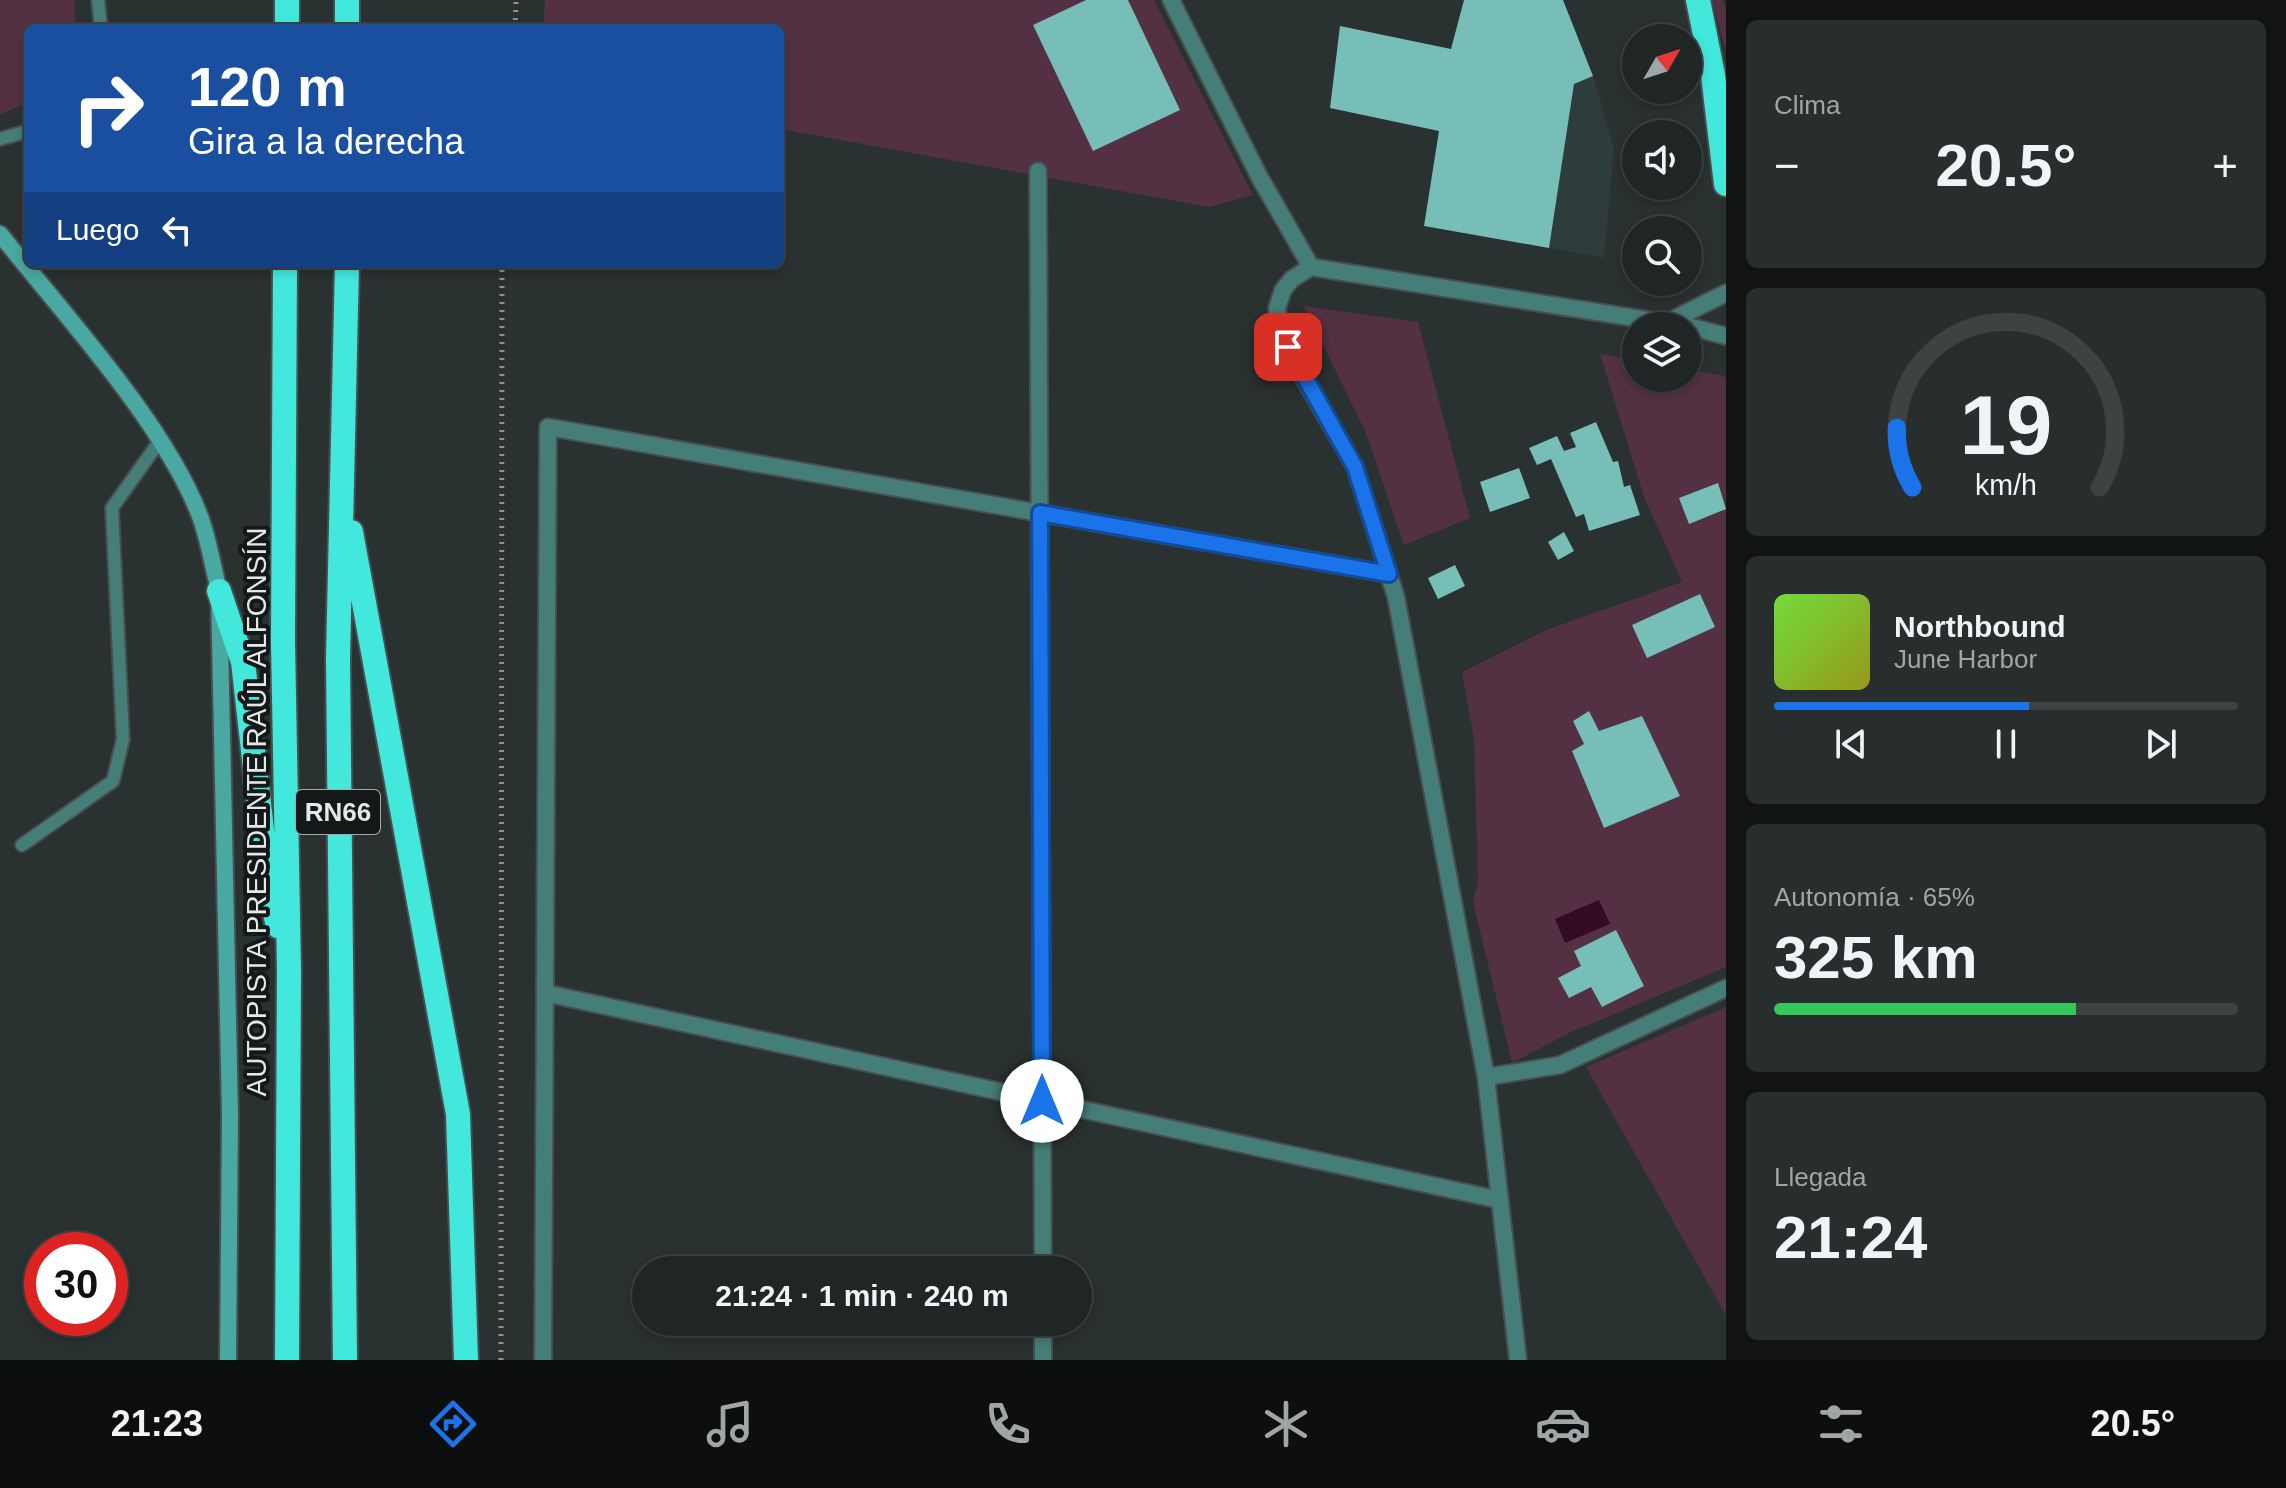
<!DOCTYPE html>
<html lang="es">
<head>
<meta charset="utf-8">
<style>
	:root { --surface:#202525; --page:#282d2d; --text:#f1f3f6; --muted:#a2a5a7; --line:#3d4242; --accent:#1a73e8 }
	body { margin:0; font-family:Helvetica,sans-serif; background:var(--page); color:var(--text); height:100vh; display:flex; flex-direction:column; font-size:30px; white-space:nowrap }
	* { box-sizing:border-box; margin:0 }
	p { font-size:26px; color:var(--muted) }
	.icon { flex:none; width:44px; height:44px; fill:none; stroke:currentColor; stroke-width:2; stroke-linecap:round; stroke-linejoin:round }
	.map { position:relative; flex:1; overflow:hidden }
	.side { display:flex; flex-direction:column; gap:20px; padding:20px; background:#121414; width:560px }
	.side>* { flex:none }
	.banner { position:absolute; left:24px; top:24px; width:760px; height:244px; border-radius:12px; box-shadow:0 4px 12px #0003,0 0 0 2px var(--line); background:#1a4fa0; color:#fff; overflow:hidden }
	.needle { width:52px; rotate:51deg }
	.tools { position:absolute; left:1622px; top:24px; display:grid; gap:16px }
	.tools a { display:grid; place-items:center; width:80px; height:80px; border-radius:50%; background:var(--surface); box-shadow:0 4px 12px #0003,0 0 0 2px var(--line); font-size:40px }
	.speed { position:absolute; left:24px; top:1232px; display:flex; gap:16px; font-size:40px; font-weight:700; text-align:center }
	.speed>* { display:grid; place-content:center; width:104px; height:104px; border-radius:50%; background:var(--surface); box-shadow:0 4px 12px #0003,0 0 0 2px var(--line); line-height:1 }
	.speed .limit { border:12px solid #d22; background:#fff; color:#111 }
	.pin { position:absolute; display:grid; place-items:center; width:68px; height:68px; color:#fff; margin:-34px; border-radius:16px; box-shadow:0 4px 12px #0006 }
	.me { position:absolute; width:88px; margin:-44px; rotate:0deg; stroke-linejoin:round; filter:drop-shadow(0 0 6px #0008) }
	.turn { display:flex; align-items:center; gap:28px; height:168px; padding:0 32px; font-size:36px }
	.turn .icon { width:104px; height:104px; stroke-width:2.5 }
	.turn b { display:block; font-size:56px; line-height:68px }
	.then { display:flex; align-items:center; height:76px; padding:0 32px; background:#0003; gap:16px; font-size:30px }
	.big { font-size:60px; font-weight:700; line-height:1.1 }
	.side .tile { flex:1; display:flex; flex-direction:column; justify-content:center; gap:12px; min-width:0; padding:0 28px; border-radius:12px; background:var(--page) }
	.side .dial { align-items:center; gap:0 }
	.dial svg { height:208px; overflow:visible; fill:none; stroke:var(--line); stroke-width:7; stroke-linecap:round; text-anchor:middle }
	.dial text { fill:var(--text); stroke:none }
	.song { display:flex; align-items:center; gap:24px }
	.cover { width:96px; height:96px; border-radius:12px; background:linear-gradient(135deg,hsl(100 70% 55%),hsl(60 70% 35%)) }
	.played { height:8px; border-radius:4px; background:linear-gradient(90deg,var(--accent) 55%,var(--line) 55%) }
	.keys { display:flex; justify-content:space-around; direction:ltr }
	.heat { display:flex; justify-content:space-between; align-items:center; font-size:44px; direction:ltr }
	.charge { height:12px; border-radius:6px; background:linear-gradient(90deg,#34c759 65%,var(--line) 0) }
	.trip { position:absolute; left:632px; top:1256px; width:460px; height:80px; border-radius:40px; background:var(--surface); box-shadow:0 4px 12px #0003,0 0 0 2px var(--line); font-weight:700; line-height:80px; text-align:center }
	.tab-bar { display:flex; height:128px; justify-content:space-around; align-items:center; background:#0d0f0f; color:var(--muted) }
	.tab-bar .icon { width:56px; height:56px }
	.tab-bar .on { color:var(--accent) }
	.tab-bar b { font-size:36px; color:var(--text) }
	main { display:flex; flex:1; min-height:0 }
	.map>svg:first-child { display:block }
	.built { fill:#2e3d3c }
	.green { fill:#533142; fill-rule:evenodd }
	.water { fill:#340b23 }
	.building { fill:#77beb8 }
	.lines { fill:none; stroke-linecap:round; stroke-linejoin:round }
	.lane-casing { stroke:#484e4e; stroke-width:16 }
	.street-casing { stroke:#484e4e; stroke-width:20 }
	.secondary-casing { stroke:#484e4e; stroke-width:20 }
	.highway-casing { stroke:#484e4e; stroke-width:28 }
	.path { stroke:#8d9292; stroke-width:5; stroke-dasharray:2 6; stroke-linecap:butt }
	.lane { stroke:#457d78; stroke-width:12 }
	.street { stroke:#457d78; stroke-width:16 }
	.secondary { stroke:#49a8a1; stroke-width:16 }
	.highway { stroke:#43e8dd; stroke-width:24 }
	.route-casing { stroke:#114b97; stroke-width:20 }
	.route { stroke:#1a73e8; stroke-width:14 }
	.labels { text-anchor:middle; stroke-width:8; stroke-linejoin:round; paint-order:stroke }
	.shield { fill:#151818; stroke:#a6aaaa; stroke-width:2 }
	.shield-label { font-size:26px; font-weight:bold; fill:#e4e8e8 }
	.street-label { font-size:28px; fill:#e4e8e8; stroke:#151818 }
</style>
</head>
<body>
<main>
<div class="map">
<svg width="1726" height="1360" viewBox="0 0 1726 1360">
	<rect width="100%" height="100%" fill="#2a3131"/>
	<path class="built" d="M 1593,76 L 1614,149 L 1604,258 L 1549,248 L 1574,84 Z"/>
	<path class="green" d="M 0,0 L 74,0 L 76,28 L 28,28 L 28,103 L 0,114 Z
		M 545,0 L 1154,0 L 1253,195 L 1209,207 L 780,129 L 780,28 L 543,28 Z
		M 1712,0 L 1722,0 L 1726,8 L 1726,51 Z
		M 1304,306 L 1418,322 L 1470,518 L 1404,545 L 1366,433 Z
		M 1600,354 L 1636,360 L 1636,378 L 1688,378 L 1688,369 L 1724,376 L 1726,380 L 1726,967 L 1569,1033 L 1512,1063 L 1473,902 L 1478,881 L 1474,739 L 1462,672 L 1546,630 L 1682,582 L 1644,497 ZM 1589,711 L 1599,731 L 1642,717 L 1680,796 L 1604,828 L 1572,752 L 1584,744 L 1573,721 Z
		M 1726,1007 L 1726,1315 L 1586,1067 Z"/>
	<path class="water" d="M 1599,900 L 1610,924 L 1565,943 L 1555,919 Z"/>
	<path class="building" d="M 1086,0 L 1128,0 L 1180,110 L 1093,151 L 1033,25 Z
		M 1464,0 L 1563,0 L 1593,76 L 1574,84 L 1549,248 L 1424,226 L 1439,131 L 1330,108 L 1340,26 L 1451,49 Z
		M 1596,422 L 1613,462 L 1618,461 L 1624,487 L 1630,485 L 1640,515 L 1589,531 L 1584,514 L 1576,517 L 1551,459 L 1537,465 L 1529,448 L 1557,436 L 1564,451 L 1576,447 L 1570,433 Z
		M 1519,468 L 1530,498 L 1490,512 L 1480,482 Z
		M 1718,483 L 1726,509 L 1689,524 L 1679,498 Z
		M 1564,532 L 1574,551 L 1558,560 L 1548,542 Z
		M 1455,565 L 1465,586 L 1438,599 L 1428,578 Z
		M 1700,594 L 1715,627 L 1647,658 L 1632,625 Z
		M 1589,711 L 1599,731 L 1642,716 L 1680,796 L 1604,828 L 1572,751 L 1584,744 L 1573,721 Z
		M 1616,930 L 1644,986 L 1602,1007 L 1591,987 L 1569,998 L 1558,978 L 1581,966 L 1574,951 Z"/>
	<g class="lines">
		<defs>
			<path id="lane" d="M 98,0 L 101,28
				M 0,139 L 28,131
				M 22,845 L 113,781 L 123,739 L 112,508 L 159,442"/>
			<path id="street" d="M 1171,0 L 1260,178 L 1311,267
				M 1038,171 L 1043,1270
				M 1668,322 L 1726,293
				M 1688,326 L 1726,336
				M 545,993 L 1500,1200
				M 1486,1077 L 1560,1065 L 1726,988
				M 1043,1322 L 1043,1360
				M 543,1360 L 548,427 L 1389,574
				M 1518,1360 L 1486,1077 L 1396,597 L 1355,467 L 1297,366 L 1279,327 L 1277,308 L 1283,290 L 1292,279 L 1311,267 L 1686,326"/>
			<path id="secondary" d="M 0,234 C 63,313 167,426 201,519 C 209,542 213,567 219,591 L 230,1115 L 228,1360"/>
			<path id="highway" d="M 287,0 L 287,28
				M 1698,0 L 1713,75 L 1726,184
				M 347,28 L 347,0
				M 285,264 L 283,641 L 289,970 L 287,1360
				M 351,532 L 458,1114 L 466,1360
				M 219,591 L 243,662 L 268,883 L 278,926
				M 345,1360 L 338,658 L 347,264"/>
		</defs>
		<use href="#lane" class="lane-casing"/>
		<use href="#street" class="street-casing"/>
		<use href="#secondary" class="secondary-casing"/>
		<use href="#highway" class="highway-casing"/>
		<path class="path" d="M 515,28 L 516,0
			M 501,1360 L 502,264"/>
		<use href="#lane" class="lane"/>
		<use href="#street" class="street"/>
		<use href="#secondary" class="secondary"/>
		<use href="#highway" class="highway"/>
	</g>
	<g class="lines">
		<defs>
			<path id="route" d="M 1042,1101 L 1040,513 L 1389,574 L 1355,467 L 1288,347"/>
		</defs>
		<use href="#route" class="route-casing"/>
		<use href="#route" class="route"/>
	</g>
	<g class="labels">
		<rect class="shield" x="296" y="790" width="84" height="44" rx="6"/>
		<g class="shield-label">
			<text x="338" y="821">RN66</text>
		</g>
		<g class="street-label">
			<text transform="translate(256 812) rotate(-90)" y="10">AUTOPISTA PRESIDENTE RAÚL ALFONSÍN</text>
		</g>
	</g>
</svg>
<div class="tools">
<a><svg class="needle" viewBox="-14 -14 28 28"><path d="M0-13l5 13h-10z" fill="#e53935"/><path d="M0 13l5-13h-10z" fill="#a2a5a7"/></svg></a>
<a><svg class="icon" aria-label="sound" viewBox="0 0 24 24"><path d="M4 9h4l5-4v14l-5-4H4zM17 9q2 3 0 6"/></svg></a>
<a><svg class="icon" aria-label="search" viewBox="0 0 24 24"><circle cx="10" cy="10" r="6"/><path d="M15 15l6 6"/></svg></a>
<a><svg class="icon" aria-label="layers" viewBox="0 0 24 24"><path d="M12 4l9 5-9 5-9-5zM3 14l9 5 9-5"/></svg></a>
</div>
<div class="speed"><div class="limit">30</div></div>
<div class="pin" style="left:1288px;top:347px;background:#d93025"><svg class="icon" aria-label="arrive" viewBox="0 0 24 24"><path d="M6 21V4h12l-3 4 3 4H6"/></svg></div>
<svg class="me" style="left:1042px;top:1101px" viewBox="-20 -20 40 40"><circle r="19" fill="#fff"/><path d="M0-13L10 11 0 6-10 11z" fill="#1a73e8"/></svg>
<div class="trip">21:24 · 1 min · 240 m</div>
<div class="banner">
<div class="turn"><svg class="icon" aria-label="right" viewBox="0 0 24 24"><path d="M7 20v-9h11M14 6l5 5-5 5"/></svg><div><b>120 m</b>Gira a la derecha</div></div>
<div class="then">Luego<svg class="icon" aria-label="left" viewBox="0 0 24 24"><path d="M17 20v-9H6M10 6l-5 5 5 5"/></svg></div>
</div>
</div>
<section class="side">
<div class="tile"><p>Clima</p>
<div class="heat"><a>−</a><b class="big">20.5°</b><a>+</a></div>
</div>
<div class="tile dial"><svg viewBox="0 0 100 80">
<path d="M14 69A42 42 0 1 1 86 69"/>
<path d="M14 69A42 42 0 0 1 8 46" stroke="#1a73e8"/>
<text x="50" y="56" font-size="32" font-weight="700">19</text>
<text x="50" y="72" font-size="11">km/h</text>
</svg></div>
<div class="tile">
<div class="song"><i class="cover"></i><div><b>Northbound</b><p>June Harbor</p></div></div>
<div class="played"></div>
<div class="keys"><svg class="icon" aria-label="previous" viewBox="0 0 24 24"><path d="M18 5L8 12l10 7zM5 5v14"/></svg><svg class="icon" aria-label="pause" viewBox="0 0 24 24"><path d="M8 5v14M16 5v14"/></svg><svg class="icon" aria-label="next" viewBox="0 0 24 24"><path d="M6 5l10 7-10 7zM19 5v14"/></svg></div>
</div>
<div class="tile"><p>Autonomía · 65%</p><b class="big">325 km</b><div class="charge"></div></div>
<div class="tile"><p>Llegada</p><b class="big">21:24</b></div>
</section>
</main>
<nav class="tab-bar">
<b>21:23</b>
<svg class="icon on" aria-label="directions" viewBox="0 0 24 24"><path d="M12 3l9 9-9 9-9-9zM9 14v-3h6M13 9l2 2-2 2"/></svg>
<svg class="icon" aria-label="music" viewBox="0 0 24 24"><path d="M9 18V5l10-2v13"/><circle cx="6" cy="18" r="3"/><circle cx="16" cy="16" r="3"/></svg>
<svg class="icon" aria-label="phone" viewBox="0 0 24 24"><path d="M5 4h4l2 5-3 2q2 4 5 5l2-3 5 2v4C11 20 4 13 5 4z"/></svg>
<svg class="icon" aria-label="climate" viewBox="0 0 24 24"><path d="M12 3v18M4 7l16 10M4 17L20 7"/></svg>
<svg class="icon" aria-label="car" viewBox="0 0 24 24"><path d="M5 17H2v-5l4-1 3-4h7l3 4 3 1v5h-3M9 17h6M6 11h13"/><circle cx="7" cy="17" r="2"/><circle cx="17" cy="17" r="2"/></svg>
<svg class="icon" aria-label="filters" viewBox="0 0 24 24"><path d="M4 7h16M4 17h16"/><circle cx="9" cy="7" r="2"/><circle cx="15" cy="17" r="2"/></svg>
<b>20.5°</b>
</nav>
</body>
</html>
